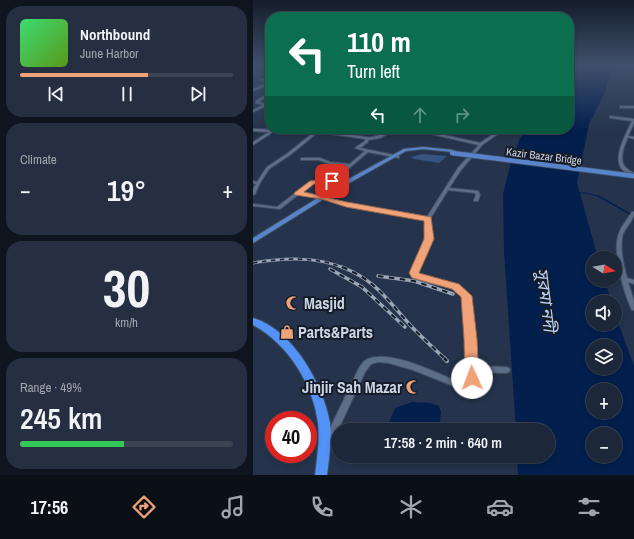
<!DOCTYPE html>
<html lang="en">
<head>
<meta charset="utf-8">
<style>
	:root { --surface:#1c2739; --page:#252f41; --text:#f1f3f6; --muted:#a0a5ae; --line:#3a4453; --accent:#f0a278 }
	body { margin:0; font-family:"Archivo Narrow","Noto Sans Bengali",sans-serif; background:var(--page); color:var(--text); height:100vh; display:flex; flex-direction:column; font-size:15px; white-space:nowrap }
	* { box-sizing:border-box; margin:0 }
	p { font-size:13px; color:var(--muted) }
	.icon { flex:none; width:22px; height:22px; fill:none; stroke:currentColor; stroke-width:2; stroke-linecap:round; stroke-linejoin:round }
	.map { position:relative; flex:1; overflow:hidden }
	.panel { display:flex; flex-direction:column; gap:6px; padding:6px; background:#0f151f; width:253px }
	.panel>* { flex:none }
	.guide { position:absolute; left:12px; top:12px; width:309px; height:122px; border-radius:16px; box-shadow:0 2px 6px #0003,0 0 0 1px var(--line); background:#0b6e4f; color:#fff; overflow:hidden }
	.needle { width:26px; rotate:101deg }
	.controls { position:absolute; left:333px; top:251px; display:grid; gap:8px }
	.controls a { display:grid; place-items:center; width:36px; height:36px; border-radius:50%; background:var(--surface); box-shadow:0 2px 6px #0003,0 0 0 1px var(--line); font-size:20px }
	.speed { position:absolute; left:12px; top:411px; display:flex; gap:8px; font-size:20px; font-weight:700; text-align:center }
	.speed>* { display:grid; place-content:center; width:52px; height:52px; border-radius:50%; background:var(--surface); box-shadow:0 2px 6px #0003,0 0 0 1px var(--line); line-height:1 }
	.speed .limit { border:6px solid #d22; background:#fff; color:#111 }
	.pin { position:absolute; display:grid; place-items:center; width:34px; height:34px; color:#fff; margin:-17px; border-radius:8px; box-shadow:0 2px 6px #0006 }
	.me { position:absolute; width:44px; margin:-22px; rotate:358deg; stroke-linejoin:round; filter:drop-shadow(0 0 3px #0008) }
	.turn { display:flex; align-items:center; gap:14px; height:84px; padding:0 16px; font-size:18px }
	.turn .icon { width:52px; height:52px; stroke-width:2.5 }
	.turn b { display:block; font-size:28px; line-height:34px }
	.lanes { display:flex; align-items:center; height:38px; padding:0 16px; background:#0003; justify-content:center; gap:20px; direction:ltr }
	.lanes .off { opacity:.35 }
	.big { font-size:30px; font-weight:600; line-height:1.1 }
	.panel .card { flex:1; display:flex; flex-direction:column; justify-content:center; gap:6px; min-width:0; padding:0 14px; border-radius:16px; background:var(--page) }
	.panel .dial { align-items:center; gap:0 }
	.dial b { font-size:52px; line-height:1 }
	.song { display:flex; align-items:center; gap:12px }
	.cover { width:48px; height:48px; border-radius:6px; background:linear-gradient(135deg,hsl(140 70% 55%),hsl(90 70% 35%)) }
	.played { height:4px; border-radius:2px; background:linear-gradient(90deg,var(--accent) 60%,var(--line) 60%) }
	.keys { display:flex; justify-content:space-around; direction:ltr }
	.heat { display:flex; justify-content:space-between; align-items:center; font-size:22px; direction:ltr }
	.charge { height:6px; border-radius:3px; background:linear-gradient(90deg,#34c759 49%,var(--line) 0) }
	.trip { position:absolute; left:78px; top:423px; width:224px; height:40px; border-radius:20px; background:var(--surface); box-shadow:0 2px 6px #0003,0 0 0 1px var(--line); font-weight:600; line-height:40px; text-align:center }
	.menu { display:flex; height:64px; justify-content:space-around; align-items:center; background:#0b1017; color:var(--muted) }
	.menu .icon { width:28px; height:28px }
	.menu .active { color:var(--accent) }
	.menu b { font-size:18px; color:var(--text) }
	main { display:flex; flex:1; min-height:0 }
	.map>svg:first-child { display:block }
	.green { fill:#365381 }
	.water { fill:#021f4e; fill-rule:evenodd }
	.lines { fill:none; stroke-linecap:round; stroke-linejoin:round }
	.stream-far1 { stroke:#021f4e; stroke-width:1 }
	.stream { stroke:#021f4e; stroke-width:1.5 }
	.minor-casing { stroke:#424f63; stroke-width:2 }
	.major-casing { stroke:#424f63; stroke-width:2 }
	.highway-casing { stroke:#424f63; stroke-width:2 }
	.minor { fill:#5d6e89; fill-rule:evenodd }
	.major { fill:#5784cb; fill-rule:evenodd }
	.highway { fill:#5393f7; fill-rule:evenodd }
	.rail-far2-casing { stroke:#9ba6b8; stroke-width:3 }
	.rail-far1-casing { stroke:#9ba6b8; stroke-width:3.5 }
	.rail-casing { stroke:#9ba6b8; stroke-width:4 }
	.rail-far2 { stroke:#151c27; stroke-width:1.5; stroke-dasharray:4.5; stroke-linecap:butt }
	.rail-far1 { stroke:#151c27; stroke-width:2; stroke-dasharray:5.5; stroke-linecap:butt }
	.rail { stroke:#151c27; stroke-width:2.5; stroke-dasharray:7; stroke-linecap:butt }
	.major-bridge-casing { stroke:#424f63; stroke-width:6; stroke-linecap:butt }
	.major-bridge { stroke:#5784cb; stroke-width:4.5 }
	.route { fill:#f0a278; stroke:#9c694e }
	.labels { text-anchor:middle; stroke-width:4; stroke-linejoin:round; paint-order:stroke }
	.far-street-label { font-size:11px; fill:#cbd5e5; stroke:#151c27 }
	.near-poi-label { font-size:16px; font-weight:bold; fill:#cbd5e5; stroke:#151c27; text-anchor:start }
	.near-water-label { font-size:17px; font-style:italic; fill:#b8d0f6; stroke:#151c27 }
</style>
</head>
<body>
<main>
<section class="panel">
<div class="card">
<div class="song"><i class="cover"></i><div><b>Northbound</b><p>June Harbor</p></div></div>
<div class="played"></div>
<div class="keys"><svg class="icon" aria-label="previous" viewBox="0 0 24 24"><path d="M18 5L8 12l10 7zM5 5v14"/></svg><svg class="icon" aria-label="pause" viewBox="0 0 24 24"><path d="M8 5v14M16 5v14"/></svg><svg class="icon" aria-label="next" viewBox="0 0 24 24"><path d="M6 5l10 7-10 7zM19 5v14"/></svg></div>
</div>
<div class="card"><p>Climate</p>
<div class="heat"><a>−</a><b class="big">19°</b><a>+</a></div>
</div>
<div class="card dial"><b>30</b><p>km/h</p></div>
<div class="card"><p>Range · 49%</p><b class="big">245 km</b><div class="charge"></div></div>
</section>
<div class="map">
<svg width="381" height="475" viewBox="0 0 381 475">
	<rect width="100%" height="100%" fill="#25344c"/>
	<path class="green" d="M 169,154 L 194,156 L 186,163 L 161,159 L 158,157 Z"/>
	<path class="water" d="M 325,65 L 359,65 L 359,70 L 351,94 L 336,124 L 324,183 L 345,258 L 340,258 L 340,280 L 352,280 L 358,302 L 340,302 L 340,324 L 362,324 L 362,314 L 381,366 L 381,475 L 265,475 L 264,456 L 295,456 L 295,430 L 263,430 L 251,251 L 250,194 L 257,166 L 267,138 L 276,129 L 316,129 L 316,88 ZM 340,346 L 362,346 L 362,368 L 340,368 ZM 340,390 L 362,390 L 362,412 L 340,412 ZM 340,434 L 362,434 L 362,456 L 340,456 Z
		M 159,402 L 177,403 L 186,406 L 188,412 L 186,430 L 135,430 L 135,425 L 142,408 Z"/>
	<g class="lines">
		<path class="stream-far1" d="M 325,193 L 333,193 L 348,197"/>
		<path class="stream" d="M 345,196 L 381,216"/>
		<defs>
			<path id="minor" d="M 0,65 L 3,65 L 0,66 Z
				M 15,65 L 17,65 L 17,66 Z
				M 378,65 L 381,65 L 381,67 Z
				M 17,76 L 17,78 L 9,81 L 8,80 Z
				M 17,82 L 17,84 L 0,91 L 0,89 Z
				M 17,92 L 17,94 L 6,102 L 13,104 L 13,106 L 0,112 L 0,110 L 10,105 L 3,103 L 3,101 Z
				M 367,106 L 381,106 L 381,108 L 367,108 Z
				M 357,116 L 381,119 L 381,123 L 375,136 L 381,137 L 381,139 L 375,137 C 371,146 365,161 373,168 C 375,170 378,172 381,173 L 381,176 C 377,174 371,172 368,168 C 360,156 374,132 379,121 L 358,118 L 357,118 Z
				M 0,129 L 64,131 L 78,132 L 113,137 C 125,139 133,129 144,129 L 127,138 L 115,140 L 115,142 L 107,148 L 146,156 L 146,158 L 115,152 L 80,182 L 60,183 L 49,192 L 69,196 L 94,203 L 174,217 L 205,168 L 226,145 L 169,132 L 169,130 L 172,129 L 176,129 L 173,131 L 227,143 L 248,129 L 252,129 L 229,145 L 208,170 L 196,188 L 225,191 L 227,195 L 225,201 L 221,201 L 221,200 L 223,195 L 222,193 L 195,190 L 177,219 L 179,239 L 164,273 C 172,280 185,280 196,283 C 203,285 213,288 216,296 C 218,300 217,306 218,311 C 220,329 222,347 222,366 L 253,367 L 256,368 L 257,370 L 256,372 L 253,373 L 223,372 L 223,378 L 217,387 L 208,389 L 160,370 L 136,363 L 125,362 L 118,364 L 112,372 L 78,445 L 75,446 L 72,445 L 71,442 L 72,439 L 106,368 C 109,364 111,360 115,359 C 137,349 186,374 208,383 L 212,382 L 215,377 L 215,339 L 210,297 C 195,280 171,289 158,273 L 173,239 L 173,220 L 93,205 L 68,198 L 46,194 L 27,209 L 0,206 L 0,204 L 24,207 L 58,181 L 78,180 L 94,166 L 76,164 L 66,160 L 48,160 L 48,158 L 67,158 L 77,162 L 97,164 L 112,151 L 102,148 L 112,141 L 112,139 L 78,134 L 64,133 L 37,155 L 16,169 L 7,183 L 2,194 L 0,195 L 0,189 L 3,184 L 0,183 L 0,181 L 4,182 L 14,167 L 35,153 L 60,133 L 20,132 L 0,145 L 0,142 L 16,132 L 0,131 Z
				M 379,212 L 381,212 C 381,221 373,226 370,234 C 366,248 371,265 374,278 L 381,280 L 381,284 L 375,282 L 381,301 L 381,310 L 379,310 L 378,308 C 370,290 359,252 366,233 C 369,225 375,219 379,212 Z"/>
			<path id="major" d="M 170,147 L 200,150 L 202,151 L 200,152 L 170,149 L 153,151 L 98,182 L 0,243 L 0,238 L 94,180 L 151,149 Z"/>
			<path id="highway" d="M 0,318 C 40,330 70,384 77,423 C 79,440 76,458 74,475 L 62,475 C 64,458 67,440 65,423 C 60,384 35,344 0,325 Z"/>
		</defs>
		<use href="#minor" class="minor-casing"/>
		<use href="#major" class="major-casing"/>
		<use href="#highway" class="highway-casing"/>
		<use href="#minor" class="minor"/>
		<use href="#major" class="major"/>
		<use href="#highway" class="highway"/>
		<defs>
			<path id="rail-far2" d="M 0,263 C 30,258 62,256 91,268"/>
			<path id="rail-far1" d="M 89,267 C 124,281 134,300 158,326 C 169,338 181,348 192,359
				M 77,269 L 109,287 L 152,327
				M 125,276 L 161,281 L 200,294"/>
			<path id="rail" d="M 191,358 L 194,361"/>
		</defs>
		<use href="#rail-far2" class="rail-far2-casing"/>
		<use href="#rail-far1" class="rail-far1-casing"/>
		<use href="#rail" class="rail-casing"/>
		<use href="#rail-far2" class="rail-far2"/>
		<use href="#rail-far1" class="rail-far1"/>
		<use href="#rail" class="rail"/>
		<defs>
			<path id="major-bridge" d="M 199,153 L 381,176"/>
		</defs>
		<use href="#major-bridge" class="major-bridge-casing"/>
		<use href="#major-bridge" class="major-bridge"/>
	</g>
	<linearGradient id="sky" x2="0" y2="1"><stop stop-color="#141d2a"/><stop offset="0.5" stop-color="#40506c"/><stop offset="1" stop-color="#40506c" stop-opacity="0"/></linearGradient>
	<rect width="381" height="131" fill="url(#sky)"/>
	<path class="route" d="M 79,179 L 83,181 L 82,183 L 61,184 L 51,192 L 94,202 L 178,217 L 181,239 L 166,273 L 206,284 L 219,296 L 224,339 L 226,378 L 224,382 L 219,384 L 214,382 L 212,378 L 211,339 L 208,297 L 199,289 L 159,278 L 156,273 L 171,239 L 171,221 L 93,207 L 68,199 L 42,195 L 41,193 L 57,181 Z"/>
	<defs>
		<symbol id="mosque-bare" viewBox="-9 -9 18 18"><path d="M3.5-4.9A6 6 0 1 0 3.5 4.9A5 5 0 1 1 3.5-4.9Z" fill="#f0a278" stroke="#151c27" stroke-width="2.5" paint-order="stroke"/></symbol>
		<symbol id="shop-bare" viewBox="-9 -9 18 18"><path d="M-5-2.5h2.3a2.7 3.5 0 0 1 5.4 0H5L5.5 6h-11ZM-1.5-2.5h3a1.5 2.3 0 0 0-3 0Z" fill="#f0a278" stroke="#151c27" stroke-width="2.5" paint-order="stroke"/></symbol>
	</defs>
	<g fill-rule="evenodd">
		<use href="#mosque-bare" x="30" y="293" width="20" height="20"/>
		<use href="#shop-bare" x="24" y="322" width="20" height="20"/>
		<use href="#mosque-bare" x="150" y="377" width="20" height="20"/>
	</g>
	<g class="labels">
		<g class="far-street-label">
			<text transform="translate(291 156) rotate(7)" y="4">Kazir Bazar Bridge</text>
		</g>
		<g class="near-poi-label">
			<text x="51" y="309">Masjid</text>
			<text x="45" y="338">Parts&amp;Parts</text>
			<text x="149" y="393" text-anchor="end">Jinjir Sah Mazar</text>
		</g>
		<g class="near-water-label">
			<text transform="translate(293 300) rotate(83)" y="6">সুরমা নদী</text>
		</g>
	</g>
</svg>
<div class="controls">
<a><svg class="needle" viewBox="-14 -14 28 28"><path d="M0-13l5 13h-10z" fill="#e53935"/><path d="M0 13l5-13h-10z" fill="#a0a5ae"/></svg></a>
<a><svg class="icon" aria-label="sound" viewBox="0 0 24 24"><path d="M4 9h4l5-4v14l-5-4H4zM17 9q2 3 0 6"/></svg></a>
<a><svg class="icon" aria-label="layers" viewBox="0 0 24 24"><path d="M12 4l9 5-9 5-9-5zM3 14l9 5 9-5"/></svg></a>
<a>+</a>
<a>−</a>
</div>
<div class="speed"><div class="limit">40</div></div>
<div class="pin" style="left:79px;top:181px;background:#d93025"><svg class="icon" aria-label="arrive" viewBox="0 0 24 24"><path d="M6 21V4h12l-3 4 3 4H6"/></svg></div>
<svg class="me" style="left:219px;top:378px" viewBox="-20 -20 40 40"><circle r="19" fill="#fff"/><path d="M0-13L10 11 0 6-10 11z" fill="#f0a278"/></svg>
<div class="trip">17:58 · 2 min · 640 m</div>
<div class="guide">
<div class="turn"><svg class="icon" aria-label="left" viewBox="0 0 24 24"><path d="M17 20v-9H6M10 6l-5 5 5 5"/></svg><div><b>110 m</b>Turn left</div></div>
<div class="lanes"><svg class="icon" aria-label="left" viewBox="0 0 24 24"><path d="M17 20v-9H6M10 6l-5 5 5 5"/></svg><svg class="icon off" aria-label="ahead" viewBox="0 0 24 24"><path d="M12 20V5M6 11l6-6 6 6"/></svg><svg class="icon off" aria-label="right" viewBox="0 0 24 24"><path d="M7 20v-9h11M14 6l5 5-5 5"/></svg></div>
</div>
</div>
</main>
<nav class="menu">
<b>17:56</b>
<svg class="icon active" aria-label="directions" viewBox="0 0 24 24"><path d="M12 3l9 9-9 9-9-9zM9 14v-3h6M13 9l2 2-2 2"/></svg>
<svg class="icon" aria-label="music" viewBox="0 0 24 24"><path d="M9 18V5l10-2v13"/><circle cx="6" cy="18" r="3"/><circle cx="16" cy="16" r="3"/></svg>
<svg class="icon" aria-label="phone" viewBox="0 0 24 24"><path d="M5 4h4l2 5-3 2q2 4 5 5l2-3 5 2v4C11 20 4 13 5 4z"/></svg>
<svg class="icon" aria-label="climate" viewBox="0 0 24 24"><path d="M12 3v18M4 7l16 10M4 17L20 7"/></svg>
<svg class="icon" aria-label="car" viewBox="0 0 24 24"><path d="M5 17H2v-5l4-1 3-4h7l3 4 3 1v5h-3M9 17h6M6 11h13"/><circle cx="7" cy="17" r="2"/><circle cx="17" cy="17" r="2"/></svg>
<svg class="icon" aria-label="filters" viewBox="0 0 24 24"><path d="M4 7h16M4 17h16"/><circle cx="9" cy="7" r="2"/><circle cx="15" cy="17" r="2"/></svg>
</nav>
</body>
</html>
